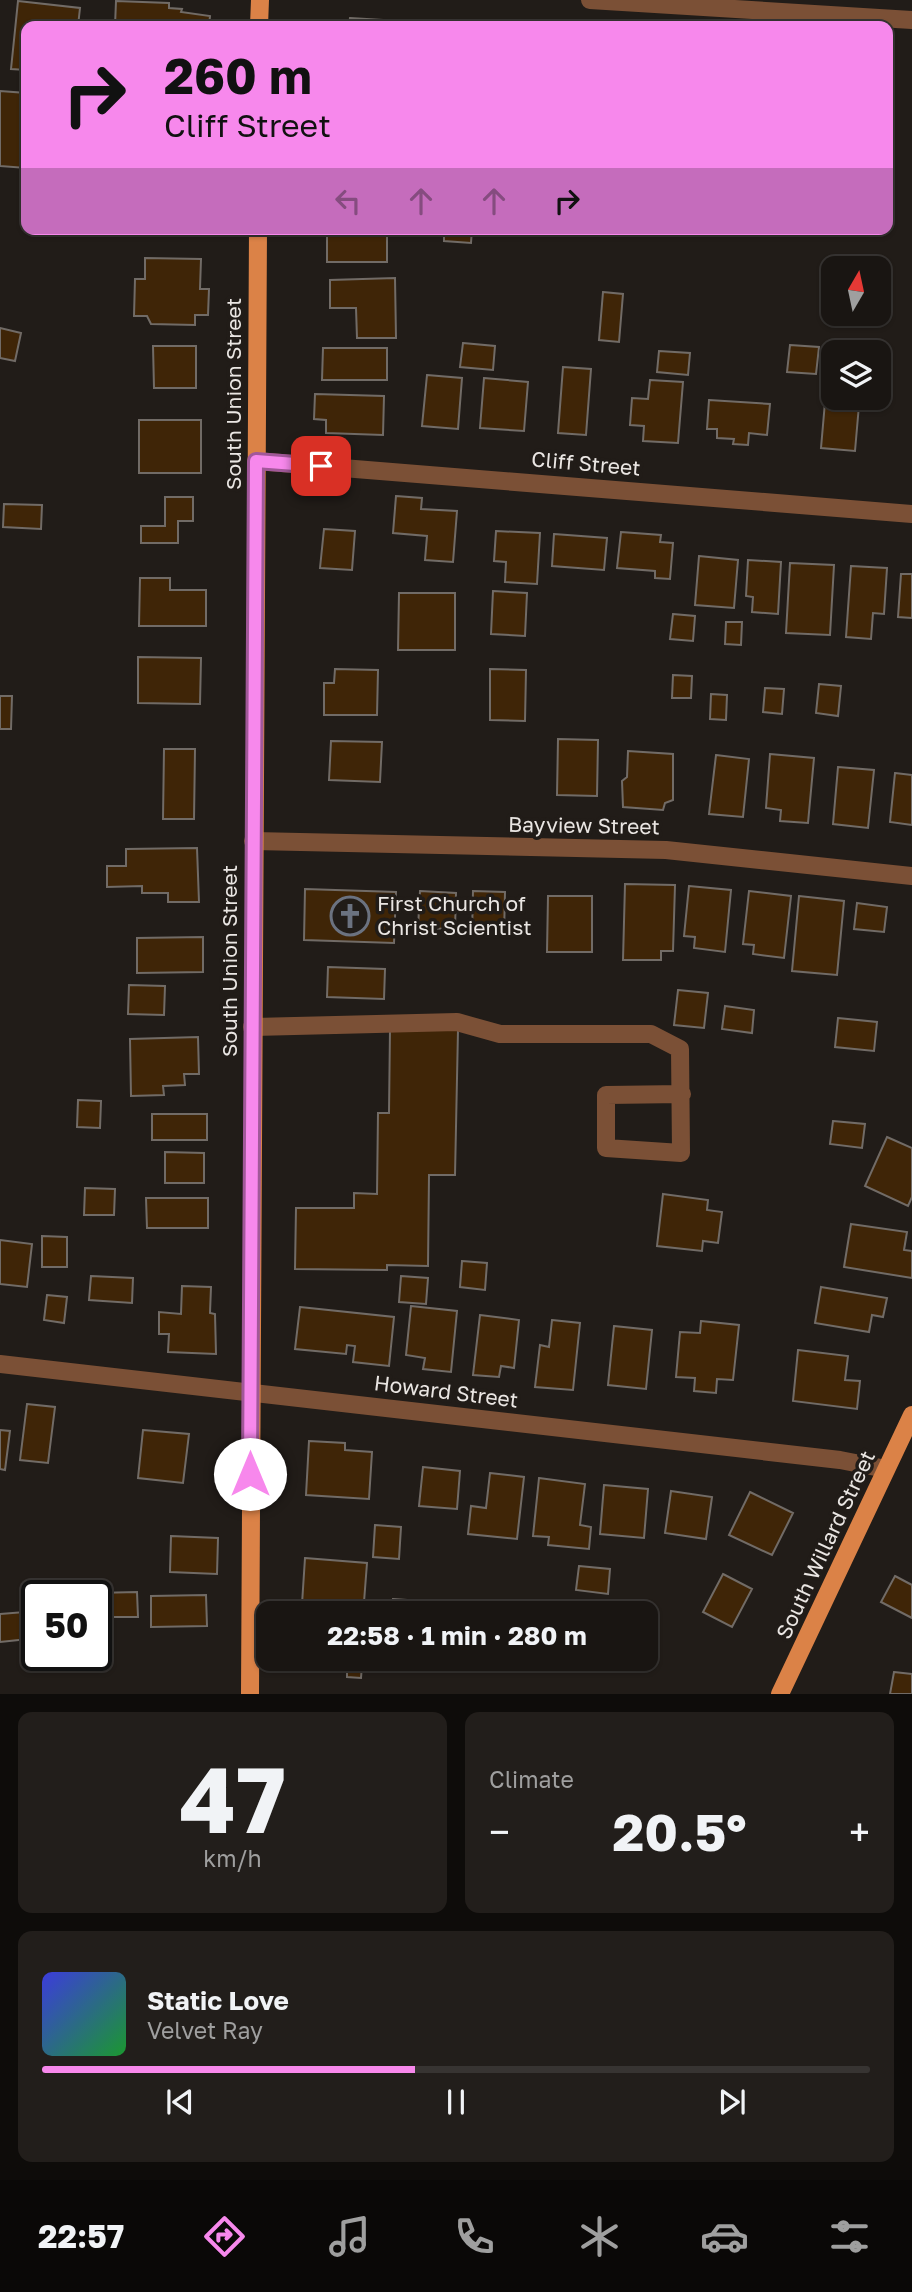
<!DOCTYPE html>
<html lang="en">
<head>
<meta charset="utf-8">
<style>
	:root { --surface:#191512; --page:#221e1b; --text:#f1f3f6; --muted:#9f9f9f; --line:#373432; --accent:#f788ec }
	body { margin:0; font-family:"Golos Text",sans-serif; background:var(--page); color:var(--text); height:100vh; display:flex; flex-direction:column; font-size:26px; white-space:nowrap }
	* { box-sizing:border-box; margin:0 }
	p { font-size:23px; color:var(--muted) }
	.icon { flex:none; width:38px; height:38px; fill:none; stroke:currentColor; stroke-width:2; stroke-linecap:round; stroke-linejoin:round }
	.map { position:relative; height:1694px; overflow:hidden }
	.drawer { display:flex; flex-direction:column; gap:18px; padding:18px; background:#0e0c0a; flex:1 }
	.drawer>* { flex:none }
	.top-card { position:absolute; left:21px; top:21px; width:872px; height:214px; border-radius:14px; box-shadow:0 2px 5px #0004,0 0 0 2px var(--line); background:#f788ec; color:#111; overflow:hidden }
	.needle { width:46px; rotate:9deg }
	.controls { position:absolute; left:821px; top:256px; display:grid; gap:14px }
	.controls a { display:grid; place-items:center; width:70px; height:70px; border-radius:14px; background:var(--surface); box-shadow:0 2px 5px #0004,0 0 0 2px var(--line); font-size:35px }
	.speed { position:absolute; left:21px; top:1580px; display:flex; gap:14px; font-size:35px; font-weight:700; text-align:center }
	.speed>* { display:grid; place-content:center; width:91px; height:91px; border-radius:50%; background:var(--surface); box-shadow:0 2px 5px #0004,0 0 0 2px var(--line); line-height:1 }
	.speed .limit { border:4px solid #111; border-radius:10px; background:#fff; color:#111 }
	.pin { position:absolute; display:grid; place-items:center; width:60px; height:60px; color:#fff; margin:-30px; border-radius:14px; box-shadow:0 4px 10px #0006 }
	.me { position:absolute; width:77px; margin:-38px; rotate:0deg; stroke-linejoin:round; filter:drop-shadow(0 0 5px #0008) }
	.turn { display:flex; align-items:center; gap:24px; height:147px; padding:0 28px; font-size:32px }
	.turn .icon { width:91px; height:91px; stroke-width:2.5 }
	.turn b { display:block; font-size:49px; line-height:60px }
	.lanes { display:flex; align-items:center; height:66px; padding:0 28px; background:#0003; justify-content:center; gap:35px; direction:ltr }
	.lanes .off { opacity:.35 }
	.big { font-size:52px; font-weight:700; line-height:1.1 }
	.drawer .widget { flex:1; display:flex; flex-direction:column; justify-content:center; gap:10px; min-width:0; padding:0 24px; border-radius:14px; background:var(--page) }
	.drawer .dial { align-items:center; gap:0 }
	.dial b { font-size:91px; line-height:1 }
	.song { display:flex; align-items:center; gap:21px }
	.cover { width:84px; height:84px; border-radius:10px; background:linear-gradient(135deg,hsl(240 70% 55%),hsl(130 70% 35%)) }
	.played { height:7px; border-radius:4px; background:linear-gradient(90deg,var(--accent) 45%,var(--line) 45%) }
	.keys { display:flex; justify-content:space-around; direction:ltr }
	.heat { display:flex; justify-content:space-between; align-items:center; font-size:38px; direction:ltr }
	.drawer .tiles { flex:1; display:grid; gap:18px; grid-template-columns:1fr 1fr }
	.widget:last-child { grid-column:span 2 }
	.trip { position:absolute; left:256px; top:1601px; width:402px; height:70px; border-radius:14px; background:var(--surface); box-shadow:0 2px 5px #0004,0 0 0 2px var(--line); font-weight:700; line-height:70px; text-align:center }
	.tab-bar { display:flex; height:112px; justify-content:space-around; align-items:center; background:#0a0807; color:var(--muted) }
	.tab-bar .icon { width:49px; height:49px }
	.tab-bar .on { color:var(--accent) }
	.tab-bar b { font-size:32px; color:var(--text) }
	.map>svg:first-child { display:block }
	.building { fill:#3f2507; stroke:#716b66; stroke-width:2 }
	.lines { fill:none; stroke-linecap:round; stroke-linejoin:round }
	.minor { stroke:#7b5036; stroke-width:18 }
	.major { stroke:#db8247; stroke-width:18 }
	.route-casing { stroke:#a15899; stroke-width:18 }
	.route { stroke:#f788ec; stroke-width:12 }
	.labels { text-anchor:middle; stroke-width:7; stroke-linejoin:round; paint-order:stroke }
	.street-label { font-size:21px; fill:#eae6e3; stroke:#211c18 }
	.poi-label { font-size:21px; fill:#eae6e3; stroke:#211c18; text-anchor:start }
</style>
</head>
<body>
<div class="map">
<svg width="912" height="1694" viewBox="0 0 912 1694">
	<rect width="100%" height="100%" fill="#211c18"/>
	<path class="building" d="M 18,1 L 80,8 L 78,26 L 26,26 L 26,70 L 11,69 Z
		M 116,1 L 169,3 L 169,8 L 182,9 L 181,12 L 210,16 L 209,26 L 115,26 Z
		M 350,18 L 399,21 L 399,26 L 330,26 L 330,23 L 349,24 Z
		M 0,91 L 26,93 L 26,168 L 0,166 Z
		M 327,229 L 387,229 L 387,262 L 327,262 Z
		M 444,229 L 472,229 L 471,243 L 444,241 Z
		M 145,258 L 201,259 L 200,289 L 209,289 L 208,315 L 195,315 L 195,325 L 151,324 L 147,316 L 134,316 L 135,279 L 145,279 Z
		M 395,278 L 396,338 L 357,338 L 356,308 L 330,308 L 330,280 Z
		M 603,292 L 623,294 L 619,342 L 599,340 Z
		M 0,328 L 21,333 L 15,361 L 0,358 Z
		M 463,343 L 495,346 L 493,370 L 460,367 Z
		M 790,345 L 819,347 L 816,374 L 787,372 Z
		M 153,346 L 196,346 L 196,388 L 154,388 Z
		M 323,348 L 387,348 L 387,380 L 322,380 Z
		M 659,351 L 690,353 L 688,375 L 657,372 Z
		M 563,367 L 591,369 L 586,435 L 558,433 Z
		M 427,375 L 462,378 L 458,429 L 422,426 Z
		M 484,378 L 528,382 L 524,431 L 480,428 Z
		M 650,380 L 683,382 L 678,443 L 643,441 L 644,426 L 630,425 L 632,398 L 648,399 Z
		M 315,394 L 384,396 L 383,435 L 326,433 L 326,420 L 314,419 Z
		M 709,400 L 770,404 L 767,435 L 749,433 L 748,445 L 733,444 L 734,439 L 717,438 L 717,429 L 707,429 Z
		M 825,402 L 859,405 L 855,451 L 821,448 Z
		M 139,420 L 201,420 L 201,473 L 139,473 Z
		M 396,496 L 422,498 L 421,509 L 457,511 L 453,562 L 425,560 L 427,536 L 393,533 Z
		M 165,497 L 193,497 L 193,521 L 178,521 L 178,543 L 141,543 L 141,526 L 165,526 Z
		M 4,504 L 42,505 L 41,529 L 3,527 Z
		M 324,529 L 355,531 L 352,570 L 320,568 Z
		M 496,531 L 540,533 L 537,584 L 505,582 L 506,562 L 494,561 Z
		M 621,532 L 661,535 L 660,542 L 673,543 L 670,579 L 655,578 L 655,571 L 617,568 Z
		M 554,534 L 607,538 L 604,570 L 552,566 Z
		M 699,556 L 738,560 L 734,608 L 695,605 Z
		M 748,560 L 781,562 L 778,614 L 752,612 L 753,597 L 746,596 Z
		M 790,563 L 834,565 L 830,635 L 786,633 Z
		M 851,566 L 887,568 L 884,614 L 873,613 L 871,639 L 846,637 Z
		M 901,574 L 912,574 L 912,618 L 898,617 Z
		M 140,578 L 170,578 L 170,590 L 206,590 L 206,626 L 139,626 Z
		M 493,591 L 527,593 L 525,636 L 491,634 Z
		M 399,593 L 455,593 L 455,650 L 398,650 Z
		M 673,614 L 695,616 L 693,641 L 670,639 Z
		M 726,622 L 742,622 L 741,645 L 725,644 Z
		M 138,657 L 201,658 L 200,704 L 138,703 Z
		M 335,669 L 378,670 L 377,715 L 324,715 L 324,683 L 334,683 Z
		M 490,669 L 526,670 L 525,721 L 490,720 Z
		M 673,675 L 692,676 L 691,698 L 672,698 Z
		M 819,684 L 841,686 L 838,716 L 816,713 Z
		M 765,688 L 784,689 L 782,714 L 763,712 Z
		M 711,694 L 727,695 L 726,720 L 710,719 Z
		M 0,696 L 12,696 L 11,729 L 0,729 Z
		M 558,739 L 598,740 L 597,796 L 557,795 Z
		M 331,741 L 382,742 L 380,782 L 329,780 Z
		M 164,749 L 195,749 L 194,819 L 163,819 Z
		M 628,751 L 673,754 L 673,800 L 665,803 L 663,810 L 623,807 L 622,781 L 627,777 Z
		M 770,754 L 814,758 L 808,823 L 780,821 L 781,810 L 766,808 Z
		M 716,755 L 749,759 L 743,817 L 709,814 Z
		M 838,767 L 874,770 L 868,828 L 833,824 Z
		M 895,773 L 912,775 L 912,825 L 890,822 Z
		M 197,848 L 199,902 L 168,902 L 168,893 L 142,893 L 142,886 L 107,887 L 107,866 L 126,866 L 126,849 Z
		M 625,884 L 675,885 L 673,951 L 661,951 L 661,960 L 623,960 Z
		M 689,886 L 731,890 L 725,952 L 694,948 L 695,937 L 684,936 Z
		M 305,889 L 396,892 L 394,943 L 304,940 Z
		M 420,891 L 456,893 L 455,929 L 418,928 Z
		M 473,891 L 505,892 L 504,935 L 472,934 Z
		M 749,891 L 791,896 L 784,958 L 753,954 L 754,945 L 743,944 Z
		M 548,896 L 592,896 L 592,952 L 547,952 Z
		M 799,896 L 844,901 L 837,975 L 792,971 Z
		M 857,903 L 887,907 L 884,932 L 854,929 Z
		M 203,937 L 203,972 L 137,973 L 137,938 Z
		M 328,967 L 385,969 L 384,999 L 327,997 Z
		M 129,985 L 165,986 L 164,1015 L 128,1014 Z
		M 678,990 L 708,993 L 704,1028 L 674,1025 Z
		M 725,1006 L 754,1010 L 752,1033 L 722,1029 Z
		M 838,1018 L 877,1022 L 874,1051 L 835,1047 Z
		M 390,1029 L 458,1030 L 455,1175 L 429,1175 L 428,1266 L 387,1265 L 387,1270 L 295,1269 L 296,1208 L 354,1208 L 354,1193 L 377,1194 L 378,1113 L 389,1113 Z
		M 198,1037 L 199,1074 L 184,1074 L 185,1085 L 163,1086 L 164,1095 L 131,1096 L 130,1039 Z
		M 78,1100 L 101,1101 L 100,1128 L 77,1127 Z
		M 152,1114 L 207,1114 L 207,1140 L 152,1140 Z
		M 833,1121 L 865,1124 L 862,1148 L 830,1144 Z
		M 887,1137 L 912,1148 L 912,1197 L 908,1206 L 865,1186 Z
		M 165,1152 L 204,1153 L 204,1183 L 165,1183 Z
		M 85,1188 L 115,1189 L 114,1215 L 84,1215 Z
		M 663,1194 L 708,1200 L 707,1210 L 722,1212 L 718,1243 L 703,1241 L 702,1251 L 657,1246 Z
		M 146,1198 L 208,1198 L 208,1228 L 147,1228 Z
		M 851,1224 L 907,1232 L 904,1250 L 912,1251 L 912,1278 L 844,1267 Z
		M 42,1236 L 67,1237 L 67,1267 L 42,1267 Z
		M 0,1240 L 32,1244 L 27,1287 L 0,1284 Z
		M 462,1261 L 487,1263 L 485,1290 L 460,1287 Z
		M 91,1276 L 133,1278 L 132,1303 L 89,1300 Z
		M 401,1276 L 428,1278 L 426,1304 L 399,1302 Z
		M 182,1286 L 211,1287 L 210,1313 L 215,1314 L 216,1354 L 168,1352 L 169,1334 L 159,1334 L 159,1312 L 181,1314 Z
		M 821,1287 L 887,1298 L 883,1317 L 872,1315 L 869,1332 L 815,1323 Z
		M 47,1295 L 67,1297 L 64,1323 L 44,1320 Z
		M 411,1306 L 457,1311 L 451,1372 L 423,1369 L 425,1358 L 406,1355 Z
		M 300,1307 L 394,1317 L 389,1366 L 353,1362 L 355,1346 L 347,1345 L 346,1354 L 295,1349 Z
		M 480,1315 L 519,1320 L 514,1368 L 501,1366 L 499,1377 L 473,1375 Z
		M 552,1320 L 580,1323 L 573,1390 L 535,1387 L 540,1345 L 549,1347 Z
		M 701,1321 L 739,1325 L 733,1380 L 717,1379 L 716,1393 L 694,1391 L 695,1378 L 676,1377 L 680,1332 L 700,1333 Z
		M 614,1326 L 652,1330 L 646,1389 L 608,1385 Z
		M 798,1350 L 848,1356 L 845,1380 L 860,1381 L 857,1409 L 793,1401 Z
		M 27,1404 L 55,1407 L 48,1463 L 20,1460 Z
		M 0,1430 L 10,1431 L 5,1470 L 0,1469 Z
		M 143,1430 L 189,1434 L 183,1483 L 138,1478 Z
		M 309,1441 L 345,1443 L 345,1450 L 372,1452 L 369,1499 L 306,1495 Z
		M 423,1467 L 460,1471 L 457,1509 L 419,1506 Z
		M 490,1473 L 524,1477 L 517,1539 L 468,1534 L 471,1506 L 486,1508 Z
		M 539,1478 L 585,1484 L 580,1525 L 591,1527 L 589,1549 L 548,1545 L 549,1537 L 533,1536 Z
		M 604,1485 L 648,1489 L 644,1538 L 600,1534 Z
		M 671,1491 L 712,1497 L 706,1539 L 665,1533 Z
		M 750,1492 L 793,1513 L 772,1555 L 729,1535 Z
		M 375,1525 L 401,1527 L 399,1559 L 373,1557 Z
		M 171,1536 L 218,1538 L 217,1574 L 170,1572 Z
		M 305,1558 L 367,1563 L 364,1602 L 344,1601 L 344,1608 L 302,1604 Z
		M 579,1566 L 610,1569 L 608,1594 L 576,1590 Z
		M 723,1574 L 752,1589 L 732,1627 L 703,1612 Z
		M 895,1576 L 912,1585 L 912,1618 L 881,1602 Z
		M 137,1592 L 138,1617 L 96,1617 L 95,1593 Z
		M 206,1595 L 207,1626 L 151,1627 L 151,1596 Z
		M 393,1599 L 421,1601 L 420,1614 L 392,1614 Z
		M 37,1611 L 37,1638 L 0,1642 L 0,1614 Z
		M 303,1659 L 376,1659 L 376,1667 L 362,1665 L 361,1678 L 347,1677 L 347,1669 L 302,1666 Z
		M 894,1672 L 912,1674 L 912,1694 L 890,1694 Z"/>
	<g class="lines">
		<path class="minor" d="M 590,0 L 912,20
			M 256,461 L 912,514
			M 253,841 L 666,850 L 912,876
			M 252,1027 L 457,1022 L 500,1034 L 651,1034 L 680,1049 L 681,1153 L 606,1148 L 606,1095 L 682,1094
			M 0,1364 L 840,1460 L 886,1469"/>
		<path class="major" d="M 259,26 L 260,0
			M 250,1694 L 258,229
			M 780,1694 L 912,1415"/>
	</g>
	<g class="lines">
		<defs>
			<path id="route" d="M 250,1474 L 256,461 L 321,466"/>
		</defs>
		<use href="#route" class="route-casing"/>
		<use href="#route" class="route"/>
	</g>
	<defs>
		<symbol id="church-ring" viewBox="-11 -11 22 22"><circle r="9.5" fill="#211c18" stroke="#6b7280" stroke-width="1.5"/><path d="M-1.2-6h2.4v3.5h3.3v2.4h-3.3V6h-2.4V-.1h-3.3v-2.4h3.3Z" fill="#6b7280"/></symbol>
	</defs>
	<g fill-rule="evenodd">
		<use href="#church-ring" x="328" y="894" width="44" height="44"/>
	</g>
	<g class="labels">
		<g class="street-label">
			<text transform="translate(234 394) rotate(-90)" y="7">South Union Street</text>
			<text transform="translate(586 464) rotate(5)" y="7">Cliff Street</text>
			<text transform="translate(584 826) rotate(1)" y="7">Bayview Street</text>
			<text transform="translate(230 961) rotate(-90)" y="7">South Union Street</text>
			<text transform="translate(446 1392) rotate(7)" y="7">Howard Street</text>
			<text transform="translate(826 1545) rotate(-65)" y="7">South Willard Street</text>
		</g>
		<g class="poi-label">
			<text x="377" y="911">First Church of<tspan x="377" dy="24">Christ Scientist</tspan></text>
		</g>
	</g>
</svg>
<div class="controls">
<a><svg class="needle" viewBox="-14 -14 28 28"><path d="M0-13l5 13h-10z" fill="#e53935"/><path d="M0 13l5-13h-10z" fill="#9f9f9f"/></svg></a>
<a><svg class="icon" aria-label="layers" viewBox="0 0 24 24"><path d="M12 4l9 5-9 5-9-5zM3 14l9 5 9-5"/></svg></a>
</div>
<div class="speed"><div class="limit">50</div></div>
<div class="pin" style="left:321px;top:466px;background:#d93025"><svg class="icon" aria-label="arrive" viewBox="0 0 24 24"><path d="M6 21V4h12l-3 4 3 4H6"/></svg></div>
<svg class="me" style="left:250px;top:1474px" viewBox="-20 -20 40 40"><circle r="19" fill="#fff"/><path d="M0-13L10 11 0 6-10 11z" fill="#f788ec"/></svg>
<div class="trip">22:58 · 1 min · 280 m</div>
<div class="top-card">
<div class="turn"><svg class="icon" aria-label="right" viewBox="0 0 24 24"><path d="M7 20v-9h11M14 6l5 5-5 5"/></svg><div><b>260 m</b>Cliff Street</div></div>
<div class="lanes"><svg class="icon off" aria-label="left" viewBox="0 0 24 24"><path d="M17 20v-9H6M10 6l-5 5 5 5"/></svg><svg class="icon off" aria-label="ahead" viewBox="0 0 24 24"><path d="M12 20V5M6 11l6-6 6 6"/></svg><svg class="icon off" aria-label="ahead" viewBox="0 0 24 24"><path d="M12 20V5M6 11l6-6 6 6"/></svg><svg class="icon" aria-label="right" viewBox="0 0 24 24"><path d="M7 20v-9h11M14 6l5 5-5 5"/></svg></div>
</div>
</div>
<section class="drawer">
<div class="tiles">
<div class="widget dial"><b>47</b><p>km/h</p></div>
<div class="widget"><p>Climate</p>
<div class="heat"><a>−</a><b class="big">20.5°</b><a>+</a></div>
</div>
<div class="widget">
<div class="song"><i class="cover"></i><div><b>Static Love</b><p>Velvet Ray</p></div></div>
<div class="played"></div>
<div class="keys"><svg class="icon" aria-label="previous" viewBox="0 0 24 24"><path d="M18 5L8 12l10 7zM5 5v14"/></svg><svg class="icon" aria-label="pause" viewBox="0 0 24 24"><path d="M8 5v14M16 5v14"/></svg><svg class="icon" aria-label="next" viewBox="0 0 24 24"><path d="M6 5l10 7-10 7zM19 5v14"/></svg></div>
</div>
</div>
</section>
<nav class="tab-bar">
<b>22:57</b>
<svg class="icon on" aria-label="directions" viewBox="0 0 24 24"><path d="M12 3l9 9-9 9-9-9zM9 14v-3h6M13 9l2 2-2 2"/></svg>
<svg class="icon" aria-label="music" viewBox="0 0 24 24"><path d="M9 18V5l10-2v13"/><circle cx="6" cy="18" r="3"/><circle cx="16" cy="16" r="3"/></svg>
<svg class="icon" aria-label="phone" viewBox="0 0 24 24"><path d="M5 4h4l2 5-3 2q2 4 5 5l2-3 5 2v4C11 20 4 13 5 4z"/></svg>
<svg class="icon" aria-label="climate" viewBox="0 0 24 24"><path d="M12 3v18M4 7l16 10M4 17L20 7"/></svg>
<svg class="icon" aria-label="car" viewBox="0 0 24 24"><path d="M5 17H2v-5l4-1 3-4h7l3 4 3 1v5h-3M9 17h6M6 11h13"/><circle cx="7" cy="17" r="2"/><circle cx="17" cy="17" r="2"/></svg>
<svg class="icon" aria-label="filters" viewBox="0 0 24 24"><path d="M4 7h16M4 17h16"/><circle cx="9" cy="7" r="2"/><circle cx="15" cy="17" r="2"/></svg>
</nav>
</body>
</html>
